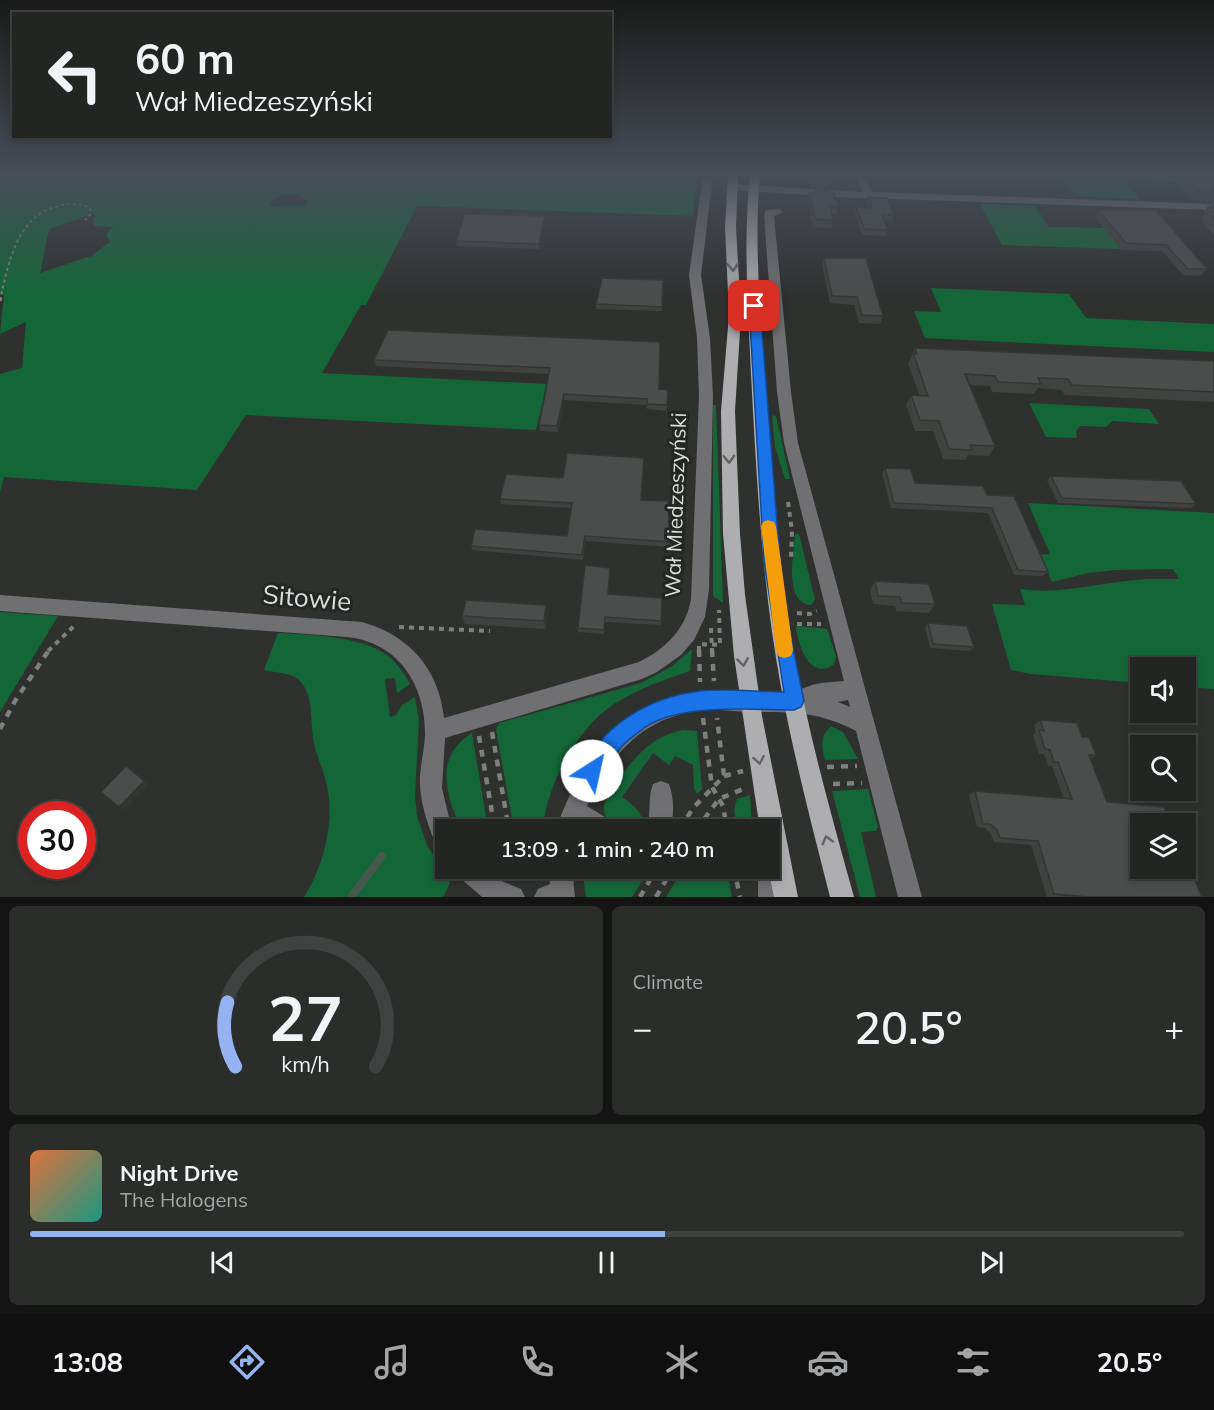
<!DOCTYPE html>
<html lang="en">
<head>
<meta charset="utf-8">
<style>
	:root { --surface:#232523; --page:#2b2d2b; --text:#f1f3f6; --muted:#a3a5a6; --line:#404241; --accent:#95b2f1 }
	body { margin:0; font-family:Mulish,sans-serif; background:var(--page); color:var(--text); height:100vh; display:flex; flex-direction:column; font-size:22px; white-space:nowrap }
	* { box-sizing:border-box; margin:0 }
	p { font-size:20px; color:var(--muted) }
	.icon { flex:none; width:33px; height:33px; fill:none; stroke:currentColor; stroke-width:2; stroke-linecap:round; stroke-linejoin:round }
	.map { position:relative; height:897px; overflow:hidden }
	.side { display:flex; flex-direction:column; gap:9px; padding:9px; background:#131413; flex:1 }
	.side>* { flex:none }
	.top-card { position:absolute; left:12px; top:12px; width:600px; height:126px; border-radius:0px; box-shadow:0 3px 9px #0003,0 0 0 2px var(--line); background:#232523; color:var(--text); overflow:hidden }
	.controls { position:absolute; left:1130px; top:657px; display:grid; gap:12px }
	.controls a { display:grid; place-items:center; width:66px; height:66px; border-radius:0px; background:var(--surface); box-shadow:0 3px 9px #0003,0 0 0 2px var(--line); font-size:30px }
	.speed { position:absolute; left:18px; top:801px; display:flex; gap:12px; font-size:30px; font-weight:700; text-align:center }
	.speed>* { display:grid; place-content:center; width:78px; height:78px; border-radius:50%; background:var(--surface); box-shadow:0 3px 9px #0003,0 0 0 2px var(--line); line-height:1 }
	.speed .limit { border:9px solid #d22; background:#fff; color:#111 }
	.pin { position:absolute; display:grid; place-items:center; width:51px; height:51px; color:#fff; margin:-26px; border-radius:12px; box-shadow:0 3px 9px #0006 }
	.me { position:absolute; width:66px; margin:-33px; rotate:35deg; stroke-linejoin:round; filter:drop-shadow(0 0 4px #0008) }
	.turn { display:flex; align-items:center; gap:21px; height:126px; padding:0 24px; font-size:27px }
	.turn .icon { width:78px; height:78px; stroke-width:2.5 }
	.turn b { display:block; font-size:42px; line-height:51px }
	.big { font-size:45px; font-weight:600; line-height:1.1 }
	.side .widget { flex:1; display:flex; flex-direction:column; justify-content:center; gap:9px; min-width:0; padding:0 21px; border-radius:9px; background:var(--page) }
	.side .dial { align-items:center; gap:0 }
	.dial svg { height:156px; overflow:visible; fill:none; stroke:var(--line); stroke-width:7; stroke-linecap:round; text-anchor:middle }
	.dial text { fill:var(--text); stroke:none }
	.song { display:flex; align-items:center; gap:18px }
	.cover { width:72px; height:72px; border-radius:9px; background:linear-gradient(135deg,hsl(20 70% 55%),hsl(170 70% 35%)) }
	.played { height:6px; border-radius:3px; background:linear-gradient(90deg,var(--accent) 55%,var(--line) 55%) }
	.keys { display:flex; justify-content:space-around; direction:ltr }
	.heat { display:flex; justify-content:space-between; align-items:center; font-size:33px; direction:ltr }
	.side .tiles { flex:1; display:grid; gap:9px; grid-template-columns:1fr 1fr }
	.widget:last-child { grid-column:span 2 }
	.trip { position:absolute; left:435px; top:819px; width:345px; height:60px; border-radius:0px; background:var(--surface); box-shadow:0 3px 9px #0003,0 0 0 2px var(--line); font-weight:600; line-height:60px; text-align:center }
	.tabs { display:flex; height:96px; justify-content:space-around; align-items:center; background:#0e0f0e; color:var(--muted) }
	.tabs .icon { width:42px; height:42px }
	.tabs .current { color:var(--accent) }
	.tabs b { font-size:27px; color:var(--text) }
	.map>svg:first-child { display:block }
	.green { fill:#146639; fill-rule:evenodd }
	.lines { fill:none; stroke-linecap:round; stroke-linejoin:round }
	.stream { stroke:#46594e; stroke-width:8 }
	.path-far3 { stroke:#7e807e; stroke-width:2; stroke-dasharray:3 3; stroke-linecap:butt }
	.path-far2 { stroke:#7e807e; stroke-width:3; stroke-dasharray:4 4; stroke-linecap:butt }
	.path-far1 { stroke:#7e807e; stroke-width:4; stroke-dasharray:5 5; stroke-linecap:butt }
	.path { stroke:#7e807e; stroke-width:4.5; stroke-dasharray:7 7; stroke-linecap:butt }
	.minor { fill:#706f71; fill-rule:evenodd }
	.major { fill:#aeadb0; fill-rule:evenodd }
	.wall { fill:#404240 }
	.shaded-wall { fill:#343634 }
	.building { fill:#4a4d4b; stroke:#343634; stroke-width:1.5 }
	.oneway { stroke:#636364 }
	.route { fill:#1a73e8; stroke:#114b97; stroke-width:1.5 }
	.slow { fill:#f59e0b }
	.labels { text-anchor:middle; stroke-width:6; stroke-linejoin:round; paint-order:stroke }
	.street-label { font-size:21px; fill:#dcdedd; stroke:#252725 }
	.near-street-label { font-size:26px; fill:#dcdedd; stroke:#252725 }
</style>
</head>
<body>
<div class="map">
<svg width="1214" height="897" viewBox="0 0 1214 897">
	<rect width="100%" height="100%" fill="#2f312f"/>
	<path class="green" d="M 0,175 L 607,175 L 697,177 L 693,216 L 417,206 L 366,305 L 361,305 L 322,373 L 547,384 L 536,430 L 246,415 L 197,490 L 4,477 L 0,492 L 0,374 L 22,368 L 26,322 L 0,334 L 4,295 L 0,294 ZM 281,195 L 300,195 L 307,200 L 306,205 L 270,206 L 271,200 ZM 92,214 L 97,217 L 93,219 L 94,226 L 113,227 L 106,234 L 110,242 L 91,256 L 40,273 L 49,229 Z
		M 995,175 L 1214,175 L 1214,183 L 1124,180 L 1140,199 L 1075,196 L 1061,177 Z
		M 980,204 L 1035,206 L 1049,227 L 1104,228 L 1121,249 L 1002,245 Z
		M 931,288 L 1069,294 L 1086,318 L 1214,324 L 1214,352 L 925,338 L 914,311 L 941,312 Z
		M 1029,403 L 1149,409 L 1159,424 L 1112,421 L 1106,427 L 1080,426 L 1076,431 L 1077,438 L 1046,437 Z
		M 713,405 L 716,405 L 723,603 L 713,596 Z
		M 772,415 L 776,416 L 790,479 L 785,479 L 775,447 Z
		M 1028,503 L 1214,513 L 1214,689 L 1185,687 L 1185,668 L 1140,668 L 1140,683 L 1031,674 L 1011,670 L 992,604 L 1025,605 L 1020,589 C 1060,595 1096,583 1136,580 C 1150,578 1165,579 1179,579 L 1173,569 L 1116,570 L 1088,573 L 1052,582 L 1039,555 L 1050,554 Z
		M 795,534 L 799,534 L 815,600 L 811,605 C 783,602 794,554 795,534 Z
		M 0,612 L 58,616 L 0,712 Z
		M 798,626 L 827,629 L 836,656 L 834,664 C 810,682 798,645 796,627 Z
		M 278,633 C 310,635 361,636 387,655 C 397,663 404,673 410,684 L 397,693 L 395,678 L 385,679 L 390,717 L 396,715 L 402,705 L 415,697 L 419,720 L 415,796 L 417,816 L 427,845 L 450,883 L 443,897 L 304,897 C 324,865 336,819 326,782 C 323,768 316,756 314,742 C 309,722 316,691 295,677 C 288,673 272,672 264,670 Z
		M 692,649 L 690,671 C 663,680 638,689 614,704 C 577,728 546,786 543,829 L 514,829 L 496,730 L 499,723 L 641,683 L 671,667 Z
		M 831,726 L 843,732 L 858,759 L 825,760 C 821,747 820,736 831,726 Z
		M 683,730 L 697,731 L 702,789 L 697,794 L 694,788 L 693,765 L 675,756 L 669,765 L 653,753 L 622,797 C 634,806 644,812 643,829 L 616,829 C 611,824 604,818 604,810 C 603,803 610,795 613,789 C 630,761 650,736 683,730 Z
		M 472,733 L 488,829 L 461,829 C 446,794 433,758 472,733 Z
		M 868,789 L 878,827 L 876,831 L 861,832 L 876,897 L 860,897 L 832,791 Z
		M 750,795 L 752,829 L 737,829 L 734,810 L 737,799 Z
		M 582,869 L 582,868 L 650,869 L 632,897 L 586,897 Z
		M 683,869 L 727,869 L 732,897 L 666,897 Z"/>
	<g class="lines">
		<path class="stream" d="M 351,897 L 382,856"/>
		<path class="path-far3" d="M 0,300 C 9,262 16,217 58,206 C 69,203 79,203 90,208 L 91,214 L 85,220"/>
		<path class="path-far2" d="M 0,301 L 1,298"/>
		<path class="path-far1" d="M 788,502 L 792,531 L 791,558
			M 797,613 L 810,614 L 817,611
			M 797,624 L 821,624
			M 399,627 L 490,631
			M 711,628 L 712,651
			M 48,651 L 75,625
			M 699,651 L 699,644 L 720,645 L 719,610"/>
		<path class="path" d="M 699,650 L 700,682
			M 712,650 L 714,681
			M 703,718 L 712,787 L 723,806 L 727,830
			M 0,729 L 15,701 L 49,650
			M 492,732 L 509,830
			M 479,736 L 495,830
			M 827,767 L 857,766
			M 724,776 L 743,771
			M 833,784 L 862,783
			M 680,829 L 693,808 L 724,776 L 717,718
			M 696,830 L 719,799 L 743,789
			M 734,868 L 740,897
			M 640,897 L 657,868
			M 656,897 L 673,868"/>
		<path class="minor" d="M 703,175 L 713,175 L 701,275 L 710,338 L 713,396 L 709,590 L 705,617 L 694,640 L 681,655 L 657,672 L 642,679 L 445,738 L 442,788 L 452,830 L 446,830 L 446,852 L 438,849 C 429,829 422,809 420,787 C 419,769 424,753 425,736 C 426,695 407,654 366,641 C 356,637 345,637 334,636 L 0,611 L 0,595 L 362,622 C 409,635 439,669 444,718 L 639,662 C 665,649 686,629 691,599 L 699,396 L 697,338 L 689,275 Z
			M 856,175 L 866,175 L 872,192 L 1214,204 L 1214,210 L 835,197 L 731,190 L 726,187 L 731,184 L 862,192 Z
			M 779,209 L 784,212 L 774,216 L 791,392 L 798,443 L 922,897 L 898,897 L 856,731 C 818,711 791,712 750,712 C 735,712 719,709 704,710 C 643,716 611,754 587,806 L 613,822 L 616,830 L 583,830 L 579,827 L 577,830 L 555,830 C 579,772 597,727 658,702 C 673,696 691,691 707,690 C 736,689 766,695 794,691 C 802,690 809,685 816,684 C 825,682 835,682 844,681 L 784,443 L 777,392 L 764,216 L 766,210 ZM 848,700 L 850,707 L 838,702 Z
			M 661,781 L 669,784 C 674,798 675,816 669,830 L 646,830 C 652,814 647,799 653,784 Z
			M 770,845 L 778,849 L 782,857 L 782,897 L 758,897 L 758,868 L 770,868 Z
			M 455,868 L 484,868 L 494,878 L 521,889 L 525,897 L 482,897 L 458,876 Z
			M 548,868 L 572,868 L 575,897 L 534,897 L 538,889 L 550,884 Z"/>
		<path class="major" d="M 728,175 L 738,175 L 736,227 L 741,315 L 735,411 L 740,534 L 745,595 L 762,716 L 798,897 L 774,897 L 768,868 L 770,830 L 760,830 L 734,656 L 723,534 L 721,411 L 729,315 L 725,227 Z
			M 750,175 L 760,175 C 754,242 760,308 765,374 C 771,469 778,565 795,659 C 810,739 832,818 854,897 L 830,897 C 810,818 789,739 776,658 C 761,565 756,469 751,374 C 748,307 743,241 750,175 Z"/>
	</g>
	<path class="wall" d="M 808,175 L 846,175 L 845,182 L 830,182 L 828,188 L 811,187 Z
		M 887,175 L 921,175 L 921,176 Z
		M 1184,175 L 1214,176 L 1214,235 L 1201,221 L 1202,219 L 1201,218 L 1205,213 L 1204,212 L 1211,202 L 1213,202 L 1194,201 L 1178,185 Z
		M 816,190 L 838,207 L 836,214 L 831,214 L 833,220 L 831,228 L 813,227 L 807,200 L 809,193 L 815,193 Z
		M 868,197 L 894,215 L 892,221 L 884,220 L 888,230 L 886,236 L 862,235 L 855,213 L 856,207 L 868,208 L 866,203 Z
		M 1098,210 L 1156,210 L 1207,269 L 1201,276 L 1183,275 L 1162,251 L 1121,250 L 1095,217 Z
		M 545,222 L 539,249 L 457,246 L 456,241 Z
		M 824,258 L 883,316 L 880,324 L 859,323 L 854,305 L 830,303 L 822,265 Z
		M 663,280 L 662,311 L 596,309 L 596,304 Z
		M 388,330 L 659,389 L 668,390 L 667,411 L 647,409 L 647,405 L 564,400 L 558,432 L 540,431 L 539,425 L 549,374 L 376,366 L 374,360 Z
		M 915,348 L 1214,361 L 1214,402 L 1065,395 L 1061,390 L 1038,388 L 1034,394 L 992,392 L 990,386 L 969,385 L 995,446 L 989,456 L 968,455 L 965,460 L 943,459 L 933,431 L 915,431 L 906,405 L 911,395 L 919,395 L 908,364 Z
		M 885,468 L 915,483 L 987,495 L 1048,572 L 1043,576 L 1014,575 L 988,513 L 891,508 L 882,473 Z
		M 1051,476 L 1196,504 L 1191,508 L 1058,503 L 1047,480 Z
		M 500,499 L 641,500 L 670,542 L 669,547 L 585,541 L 583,560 L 472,550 L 471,546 L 567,536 L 571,508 L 501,504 Z
		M 875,581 L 935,604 L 929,613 L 896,611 L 895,606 L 873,604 L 870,590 Z
		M 608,594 L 661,621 L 661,625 L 605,622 L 604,634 L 578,632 L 578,628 Z
		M 548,613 L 545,629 L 465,624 L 462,616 Z
		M 928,623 L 974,647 L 970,651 L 930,648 L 925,627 Z
		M 1040,720 L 1082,737 L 1096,755 L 1090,759 L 1107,802 L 1202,897 L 1047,897 L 1031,845 L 994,842 L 991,834 L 985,828 L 977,827 L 969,795 L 975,791 L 1064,799 L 1052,766 L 1048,766 L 1044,754 L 1039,754 L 1033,735 L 1036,732 L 1034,725 Z"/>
	<path class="shaded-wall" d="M 545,216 L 545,222 L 539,249 L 539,244 Z
		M 564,394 L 564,400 L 558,432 L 557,426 Z
		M 546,605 L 548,613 L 545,629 L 544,621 Z
		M 126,766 L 149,784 L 125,810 L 119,807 Z"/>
	<path class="building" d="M 812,175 L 829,175 L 830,181 L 813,180 Z
		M 1184,175 L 1214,176 L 1214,192 L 1200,192 Z
		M 816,190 L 834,192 L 838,207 L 830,206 L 833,220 L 815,219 L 809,193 L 816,193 Z
		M 868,197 L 887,198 L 894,215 L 882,214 L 888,230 L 864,229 L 856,207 L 872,208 Z
		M 1208,208 L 1214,208 L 1214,218 L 1207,212 L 1212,212 Z
		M 1098,210 L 1156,210 L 1207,269 L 1188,269 L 1166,245 L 1126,243 Z
		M 465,214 L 545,216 L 539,244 L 456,241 Z
		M 824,258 L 866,258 L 883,316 L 862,315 L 857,297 L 832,296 Z
		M 602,278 L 663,280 L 662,307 L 596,304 Z
		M 388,330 L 660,342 L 659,389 L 668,390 L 667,405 L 647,404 L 647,399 L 564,394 L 557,426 L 539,425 L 550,368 L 374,360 Z
		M 915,348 L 1214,361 L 1214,392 L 1072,385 L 1068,379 L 1038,378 L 1041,384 L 998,382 L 995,376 L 965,374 L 995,446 L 970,445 L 972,450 L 949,449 L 939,421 L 920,420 L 911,395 L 928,396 L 913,353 L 917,354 Z
		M 567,453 L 644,458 L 641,500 L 668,501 L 670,542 L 585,536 L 582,555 L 471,546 L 475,529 L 567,536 L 572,503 L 500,499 L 506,474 L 563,478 Z
		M 885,468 L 911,469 L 915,483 L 983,486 L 987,495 L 1014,496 L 1048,572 L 1018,570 L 992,508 L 894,503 Z
		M 1051,476 L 1181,481 L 1196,504 L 1062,498 Z
		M 585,565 L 610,568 L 608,594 L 662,598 L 661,621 L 605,617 L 604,630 L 578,628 Z
		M 875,581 L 929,584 L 935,604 L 902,603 L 900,597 L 878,596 Z
		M 466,600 L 546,605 L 544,621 L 462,616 Z
		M 928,623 L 967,626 L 974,647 L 933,644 Z
		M 1040,720 L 1077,723 L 1082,737 L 1089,737 L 1096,755 L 1089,755 L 1107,802 L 1164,807 L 1171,824 L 1140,824 L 1140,868 L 1185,868 L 1185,857 L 1202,897 L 1088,897 L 1054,894 L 1038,841 L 1000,838 L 997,830 L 990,824 L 983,824 L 975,791 L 1072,799 L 1058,762 L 1054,762 L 1050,750 L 1045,749 L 1039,730 L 1044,731 Z
		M 126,766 L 144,781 L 119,807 L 101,792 Z"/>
	<defs><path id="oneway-chevron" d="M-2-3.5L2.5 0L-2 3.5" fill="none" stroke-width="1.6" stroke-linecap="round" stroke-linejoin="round" transform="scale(1.5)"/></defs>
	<g class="oneway">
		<use href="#oneway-chevron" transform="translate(733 267) rotate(87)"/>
		<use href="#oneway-chevron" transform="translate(729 459) rotate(88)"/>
		<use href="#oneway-chevron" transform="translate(743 662) rotate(83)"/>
		<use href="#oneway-chevron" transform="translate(759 760) rotate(80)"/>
		<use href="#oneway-chevron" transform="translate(827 840) rotate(-105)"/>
	</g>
	<linearGradient id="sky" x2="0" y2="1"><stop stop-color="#1a1b1a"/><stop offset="0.58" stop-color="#474e58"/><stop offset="1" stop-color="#474e58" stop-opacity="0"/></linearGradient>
	<rect width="1214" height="300" fill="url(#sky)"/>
	<path class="route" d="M 754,303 L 760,306 L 780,561 L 788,624 L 804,701 L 801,707 L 794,710 C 752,710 674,702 640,731 C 634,736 627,740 622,746 C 612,757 607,775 592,781 L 585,778 L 582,771 C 602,724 651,697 700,691 C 727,688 757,692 784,692 L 764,561 L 749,306 Z"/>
	<path class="slow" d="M 768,520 L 774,522 L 776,526 L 793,650 L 791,656 L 784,658 L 778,656 L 776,650 L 761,526 L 763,522 Z"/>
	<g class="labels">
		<g class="street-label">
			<text transform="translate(676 505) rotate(-88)" y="7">Wał Miedzeszyński</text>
		</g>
		<g class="near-street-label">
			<text transform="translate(307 598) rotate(5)" y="9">Sitowie</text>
		</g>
	</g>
</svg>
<div class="controls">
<a><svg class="icon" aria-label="sound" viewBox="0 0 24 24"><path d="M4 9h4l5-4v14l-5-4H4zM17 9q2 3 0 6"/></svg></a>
<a><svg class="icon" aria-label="search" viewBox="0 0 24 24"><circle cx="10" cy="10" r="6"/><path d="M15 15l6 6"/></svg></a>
<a><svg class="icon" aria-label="layers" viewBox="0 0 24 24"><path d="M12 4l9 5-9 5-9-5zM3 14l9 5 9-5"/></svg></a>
</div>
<div class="speed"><div class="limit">30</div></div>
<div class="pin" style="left:754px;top:306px;background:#d93025"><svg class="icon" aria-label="arrive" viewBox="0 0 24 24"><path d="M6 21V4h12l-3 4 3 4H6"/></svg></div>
<svg class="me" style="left:592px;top:771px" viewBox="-20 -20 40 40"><circle r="19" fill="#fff"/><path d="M0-13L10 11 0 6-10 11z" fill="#1a73e8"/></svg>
<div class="trip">13:09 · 1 min · 240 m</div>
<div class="top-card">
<div class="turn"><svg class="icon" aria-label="left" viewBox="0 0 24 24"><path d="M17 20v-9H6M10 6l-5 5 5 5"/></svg><div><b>60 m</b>Wał Miedzeszyński</div></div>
</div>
</div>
<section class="side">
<div class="tiles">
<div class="widget dial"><svg viewBox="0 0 100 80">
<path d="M14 69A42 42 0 1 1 86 69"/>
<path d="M14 69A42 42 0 0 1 10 36" stroke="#95b2f1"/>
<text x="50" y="56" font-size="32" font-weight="700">27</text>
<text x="50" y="72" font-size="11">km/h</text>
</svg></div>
<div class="widget"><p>Climate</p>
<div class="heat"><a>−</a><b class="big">20.5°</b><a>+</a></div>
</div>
<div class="widget">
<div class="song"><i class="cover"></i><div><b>Night Drive</b><p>The Halogens</p></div></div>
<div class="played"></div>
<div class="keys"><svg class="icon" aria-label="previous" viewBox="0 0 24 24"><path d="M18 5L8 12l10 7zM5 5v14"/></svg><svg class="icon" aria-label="pause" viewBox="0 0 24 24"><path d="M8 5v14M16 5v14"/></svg><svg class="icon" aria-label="next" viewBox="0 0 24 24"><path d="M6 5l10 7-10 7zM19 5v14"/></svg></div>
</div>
</div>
</section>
<nav class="tabs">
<b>13:08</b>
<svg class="icon current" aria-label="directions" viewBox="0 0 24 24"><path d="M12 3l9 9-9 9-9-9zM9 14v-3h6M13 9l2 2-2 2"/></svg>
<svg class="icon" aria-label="music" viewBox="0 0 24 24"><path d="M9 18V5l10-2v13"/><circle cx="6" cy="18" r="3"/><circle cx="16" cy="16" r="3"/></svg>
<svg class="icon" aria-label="phone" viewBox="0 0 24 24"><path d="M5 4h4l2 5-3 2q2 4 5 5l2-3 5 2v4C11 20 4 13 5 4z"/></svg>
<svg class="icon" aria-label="climate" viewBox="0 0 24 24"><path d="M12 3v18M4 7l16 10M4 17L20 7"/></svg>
<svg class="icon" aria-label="car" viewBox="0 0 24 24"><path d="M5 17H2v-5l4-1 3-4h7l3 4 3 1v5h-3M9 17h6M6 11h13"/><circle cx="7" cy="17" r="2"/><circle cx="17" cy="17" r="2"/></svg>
<svg class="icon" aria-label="filters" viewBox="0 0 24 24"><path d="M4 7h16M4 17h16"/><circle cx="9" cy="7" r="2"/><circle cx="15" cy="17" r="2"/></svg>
<b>20.5°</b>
</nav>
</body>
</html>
